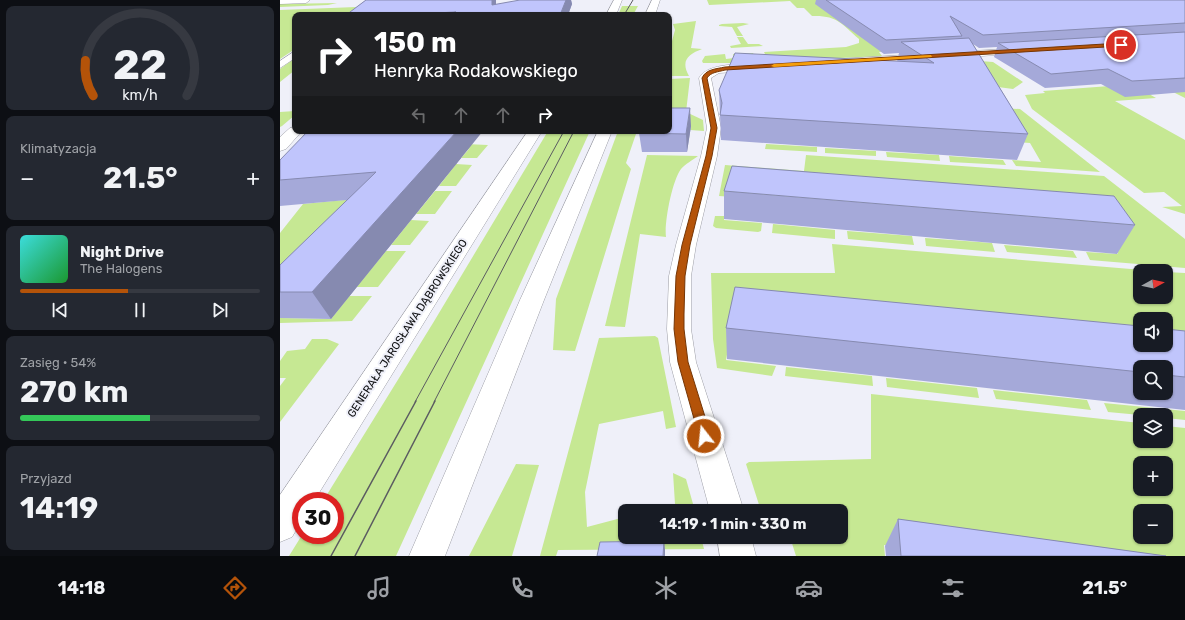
<!DOCTYPE html>
<html lang="pl">
<head>
<meta charset="utf-8">
<style>
	:root { --surface:#171b24; --page:#242831; --text:#f1f3f6; --muted:#9ea1a6; --line:#363941; --accent:#b45309 }
	body { margin:0; font-family:Rubik,sans-serif; background:var(--page); color:var(--text); height:100vh; display:flex; flex-direction:column; font-size:15px; white-space:nowrap }
	* { box-sizing:border-box; margin:0 }
	p { font-size:13px; color:var(--muted) }
	.icon { flex:none; width:22px; height:22px; fill:none; stroke:currentColor; stroke-width:2; stroke-linecap:round; stroke-linejoin:round }
	.map { position:relative; flex:1; overflow:hidden }
	.details { display:flex; flex-direction:column; gap:6px; padding:6px; background:#0d0f14; width:280px }
	.details>* { flex:none }
	.hud { position:absolute; left:12px; top:12px; width:380px; height:122px; border-radius:8px; box-shadow:0 1px 3px #0004; background:#202124; color:#fff; overflow:hidden }
	.needle { width:26px; rotate:82deg }
	.tools { position:absolute; left:853px; top:264px; display:grid; gap:8px }
	.tools a { display:grid; place-items:center; width:40px; height:40px; border-radius:8px; background:var(--surface); box-shadow:0 1px 3px #0004; font-size:20px }
	.speed { position:absolute; left:12px; top:492px; display:flex; gap:8px; font-size:20px; font-weight:700; text-align:center }
	.speed>* { display:grid; place-content:center; width:52px; height:52px; border-radius:50%; background:var(--surface); box-shadow:0 1px 3px #0004; line-height:1 }
	.speed .limit { border:6px solid #d22; background:#fff; color:#111 }
	.pin { position:absolute; display:grid; place-items:center; width:34px; height:34px; color:#fff; margin:-17px; border:2px solid #fff; border-radius:50%; box-shadow:0 1px 4px #0007 }
	.me { position:absolute; width:44px; margin:-22px; rotate:344deg; stroke-linejoin:round; filter:drop-shadow(0 0 3px #0008) }
	.turn { display:flex; align-items:center; gap:14px; height:84px; padding:0 16px; font-size:18px }
	.turn .icon { width:52px; height:52px; stroke-width:2.5 }
	.turn b { display:block; font-size:28px; line-height:34px }
	.lanes { display:flex; align-items:center; height:38px; padding:0 16px; background:#0003; justify-content:center; gap:20px; direction:ltr }
	.lanes .off { opacity:.35 }
	.big { font-size:30px; font-weight:700; line-height:1.1 }
	.details .tile { flex:1; display:flex; flex-direction:column; justify-content:center; gap:6px; min-width:0; padding:0 14px; border-radius:8px; background:var(--page) }
	.details .dial { align-items:center; gap:0 }
	.dial svg { height:104px; overflow:visible; fill:none; stroke:var(--line); stroke-width:7; stroke-linecap:round; text-anchor:middle }
	.dial text { fill:var(--text); stroke:none }
	.song { display:flex; align-items:center; gap:12px }
	.cover { width:48px; height:48px; border-radius:6px; background:linear-gradient(135deg,hsl(180 70% 55%),hsl(130 70% 35%)) }
	.played { height:4px; border-radius:2px; background:linear-gradient(90deg,var(--accent) 45%,var(--line) 45%) }
	.keys { display:flex; justify-content:space-around; direction:ltr }
	.heat { display:flex; justify-content:space-between; align-items:center; font-size:22px; direction:ltr }
	.charge { height:6px; border-radius:3px; background:linear-gradient(90deg,#34c759 54%,var(--line) 0) }
	.trip { position:absolute; left:338px; top:504px; width:230px; height:40px; border-radius:8px; background:var(--surface); box-shadow:0 1px 3px #0004; font-weight:700; line-height:40px; text-align:center }
	.dock { display:flex; height:64px; justify-content:space-around; align-items:center; background:#090b0e; color:var(--muted) }
	.dock .icon { width:28px; height:28px }
	.dock .on { color:var(--accent) }
	.dock b { font-size:18px; color:var(--text) }
	main { display:flex; flex:1; min-height:0 }
	.map>svg:first-child { display:block }
	.green { fill:#c6e893; fill-rule:evenodd }
	.lines { fill:none; stroke-linecap:round; stroke-linejoin:round }
	.service-casing { stroke:#9d9ea6; stroke-width:1 }
	.minor-casing { stroke:#9d9ea6; stroke-width:1 }
	.secondary-casing { stroke:#9d9ea6; stroke-width:1 }
	.primary-casing { stroke:#9d9ea6; stroke-width:1 }
	.service { fill:#fff; fill-rule:evenodd }
	.minor { fill:#fff; fill-rule:evenodd }
	.secondary { fill:#fff; fill-rule:evenodd }
	.primary { fill:#fff; fill-rule:evenodd }
	.tram-far1 { stroke:#5b5c61; stroke-width:1 }
	.tram { stroke:#5b5c61; stroke-width:1.5 }
	.wall { fill:#a5a9d9; fill-rule:evenodd }
	.shaded-wall { fill:#868ab0 }
	.building { fill:#c0c5fc; stroke:#868ab0 }
	.route { fill:#b45309; stroke:#753606 }
	.slow { fill:#f59e0b }
	.labels { text-anchor:middle; stroke-width:4; stroke-linejoin:round; paint-order:stroke }
	.street-label { font-size:11px; fill:#0f1012; stroke:#eff0f9 }
</style>
</head>
<body>
<main>
<section class="details">
<div class="tile dial"><svg viewBox="0 0 100 80">
<path d="M14 69A42 42 0 1 1 86 69"/>
<path d="M14 69A42 42 0 0 1 8 42" stroke="#b45309"/>
<text x="50" y="56" font-size="32" font-weight="700">22</text>
<text x="50" y="72" font-size="11">km/h</text>
</svg></div>
<div class="tile"><p>Klimatyzacja</p>
<div class="heat"><a>−</a><b class="big">21.5°</b><a>+</a></div>
</div>
<div class="tile">
<div class="song"><i class="cover"></i><div><b>Night Drive</b><p>The Halogens</p></div></div>
<div class="played"></div>
<div class="keys"><svg class="icon" aria-label="previous" viewBox="0 0 24 24"><path d="M18 5L8 12l10 7zM5 5v14"/></svg><svg class="icon" aria-label="pause" viewBox="0 0 24 24"><path d="M8 5v14M16 5v14"/></svg><svg class="icon" aria-label="next" viewBox="0 0 24 24"><path d="M6 5l10 7-10 7zM19 5v14"/></svg></div>
</div>
<div class="tile"><p>Zasięg · 54%</p><b class="big">270 km</b><div class="charge"></div></div>
<div class="tile"><p>Przyjazd</p><b class="big">14:19</b></div>
</section>
<div class="map">
<svg width="905" height="556" viewBox="0 0 905 556">
	<rect width="100%" height="100%" fill="#eff0f9"/>
	<path class="green" d="M 427,0 L 536,0 L 617,51 L 599,52 L 602,56 L 455,63 L 423,63 L 422,61 L 425,56 L 445,54 L 446,59 L 454,58 L 453,54 L 473,53 L 475,57 L 486,56 L 484,52 L 566,47 L 579,43 L 579,39 C 562,24 557,15 532,16 L 524,8 L 517,8 L 510,1 L 429,5 Z
		M 57,3 L 48,5 L 0,7 L 0,4 Z
		M 342,6 L 358,6 L 353,15 L 338,15 Z
		M 76,7 L 81,8 L 82,15 L 15,15 L 15,49 L 0,59 L 0,10 Z
		M 416,21 L 411,48 L 422,49 C 409,54 400,60 409,76 L 389,76 L 389,52 L 395,30 L 393,24 Z
		M 463,23 L 469,24 L 457,27 L 463,36 L 457,36 L 452,27 L 439,26 L 439,25 L 442,24 Z
		M 457,37 L 463,37 L 468,44 L 479,44 L 483,46 L 451,48 L 450,46 L 461,44 Z
		M 15,58 L 15,70 L 0,82 L 0,69 Z
		M 687,60 L 713,62 L 743,82 L 733,89 L 718,87 Z
		M 410,78 L 406,112 L 423,120 L 424,131 L 410,130 L 411,126 L 389,126 L 389,79 Z
		M 883,82 L 905,86 L 905,98 L 893,92 L 869,94 L 876,98 L 835,101 L 905,140 L 905,214 L 882,207 L 902,206 L 884,192 L 864,193 L 752,109 L 745,95 L 765,93 L 763,91 Z
		M 514,97 L 740,109 L 820,172 L 736,166 L 732,160 L 761,162 L 750,143 L 452,124 Z
		M 15,111 L 15,115 L 2,126 L 0,127 L 0,112 Z
		M 268,131 L 310,131 L 116,556 L 9,556 L 22,535 L 55,535 L 55,501 L 43,501 L 153,323 Z
		M 338,131 L 357,131 L 346,163 L 351,169 L 295,351 L 273,350 L 276,299 Z
		M 185,144 L 208,145 L 197,158 L 181,158 L 190,148 L 0,311 L 0,233 L 23,204 L 84,198 Z
		M 486,144 L 537,147 L 537,152 L 485,149 Z
		M 545,148 L 596,151 L 596,156 L 545,153 Z
		M 606,152 L 659,155 L 660,161 L 607,157 Z
		M 367,155 L 418,156 C 413,160 405,164 401,169 C 392,181 384,223 386,237 L 360,234 L 345,327 L 325,326 Z
		M 526,155 L 824,176 L 905,239 L 905,268 L 810,260 L 806,252 L 838,254 L 818,224 L 439,196 L 445,165 L 524,171 Z
		M 669,156 L 723,160 L 726,165 L 670,162 Z
		M 176,164 L 192,165 L 176,186 L 159,186 Z
		M 155,191 L 172,191 L 155,214 L 136,214 Z
		M 435,216 L 444,216 L 444,220 L 482,223 L 481,231 L 478,232 L 436,228 L 433,226 Z
		M 131,220 L 149,221 L 130,245 L 111,245 Z
		M 493,224 L 555,230 L 555,239 L 492,233 Z
		M 567,231 L 632,236 L 634,245 L 568,239 Z
		M 645,238 L 712,243 L 715,252 L 646,246 Z
		M 552,244 L 875,271 L 860,271 L 860,297 L 886,297 L 886,272 L 905,273 L 905,363 L 454,317 L 446,360 L 496,366 L 492,376 L 437,368 L 433,339 L 431,273 L 555,273 ZM 860,319 L 886,319 L 886,345 L 860,345 Z
		M 724,245 L 793,251 L 797,258 L 727,252 Z
		M 106,251 L 126,251 L 98,287 L 76,287 Z
		M 69,296 L 92,296 L 72,321 L 0,323 L 0,318 L 51,319 Z
		M 375,336 L 378,338 L 396,427 L 386,429 L 383,411 L 319,424 L 305,492 L 307,527 L 345,517 L 345,537 L 421,537 L 424,549 L 278,550 L 276,556 L 260,556 L 319,338 Z
		M 32,339 L 47,339 L 59,344 L 0,422 L 0,386 L 6,378 L 0,378 L 0,361 L 7,351 L 25,349 Z
		M 506,367 L 592,376 L 593,386 L 505,376 Z
		M 606,378 L 697,388 L 699,398 L 607,387 Z
		M 713,390 L 807,400 L 811,410 L 716,399 Z
		M 591,394 L 860,423 L 860,441 L 886,441 L 886,426 L 905,428 L 905,556 L 683,556 L 604,545 L 605,556 L 516,556 L 510,537 L 561,537 L 561,511 L 501,511 L 500,508 L 481,511 L 466,464 L 469,462 L 591,459 ZM 860,463 L 886,463 L 886,489 L 860,489 ZM 860,511 L 886,511 L 886,537 L 860,537 Z
		M 824,403 L 905,411 L 905,420 L 886,418 L 886,415 L 860,415 L 828,412 Z
		M 236,464 L 259,465 L 232,556 L 189,556 Z
		M 393,473 L 406,479 L 415,511 L 368,511 L 395,504 Z"/>
	<g class="lines">
		<defs>
			<path id="service" d="M 15,51 L 15,58 L 0,68 L 0,61 Z"/>
			<path id="minor" d="M 744,48 L 748,49 L 750,51 L 748,53 L 559,65 L 555,64 L 553,62 L 555,60 L 559,59 Z
				M 479,63 L 483,64 L 485,67 L 483,70 L 439,73 L 431,78 L 441,128 L 437,156 L 416,245 L 411,276 L 411,329 L 416,362 L 464,511 L 430,511 L 390,362 L 387,329 L 389,276 L 396,245 L 421,156 L 427,128 L 419,78 C 428,62 462,65 479,63 Z
				M 15,127 L 15,131 L 22,131 L 6,149 L 0,151 L 0,137 L 10,128 Z
				M 437,537 L 471,537 L 476,556 L 440,556 Z"/>
			<path id="secondary" d="M 334,0 L 342,0 L 336,15 L 326,15 Z
				M 372,0 L 380,0 L 375,15 L 365,15 Z
				M 248,131 L 262,131 L 34,501 L 21,501 L 21,522 L 12,537 L 0,542 L 0,495 Z
				M 318,131 L 332,131 L 264,300 L 165,556 L 129,556 L 240,300 Z"/>
			<path id="primary" d="M 0,0 L 30,0 L 26,3 L 0,4 Z"/>
		</defs>
		<use href="#service" class="service-casing"/>
		<use href="#minor" class="minor-casing"/>
		<use href="#secondary" class="secondary-casing"/>
		<use href="#primary" class="primary-casing"/>
		<use href="#service" class="service"/>
		<use href="#minor" class="minor"/>
		<use href="#secondary" class="secondary"/>
		<use href="#primary" class="primary"/>
		<path class="tram-far1" d="M 344,15 L 353,0
			M 135,402 L 284,131
			M 154,402 L 294,131"/>
		<path class="tram" d="M 51,556 L 136,401
			M 75,556 L 155,401"/>
	</g>
	<path class="wall" d="M 86,0 L 216,0 L 216,5 L 291,0 L 292,4 L 288,15 L 66,15 Z
		M 536,0 L 905,0 L 905,92 L 845,97 L 821,84 L 765,88 L 714,57 L 717,47 L 699,48 L 693,44 L 748,134 L 737,160 L 441,140 L 439,90 L 617,62 L 619,53 L 604,54 L 535,4 Z
		M 411,126 L 407,152 L 362,152 L 359,133 Z
		M 181,158 L 51,319 L 0,318 L 0,265 L 67,200 L 0,206 L 0,160 Z
		M 444,191 L 855,225 L 837,254 L 444,219 Z
		M 446,328 L 905,331 L 905,410 L 447,359 ZM 860,367 L 886,367 L 886,393 L 860,393 Z
		M 618,519 L 886,556 L 606,556 L 605,546 Z"/>
	<path class="shaded-wall" d="M 212,0 L 216,0 L 216,15 L 212,5 Z
		M 286,0 L 291,0 L 292,4 L 288,15 L 280,15 Z
		M 410,108 L 411,126 L 407,152 L 406,134 Z
		M 177,131 L 203,131 L 51,319 L 32,292 Z
		M 384,541 L 385,549 L 385,556 L 383,556 Z"/>
	<path class="building" d="M 86,0 L 212,0 L 212,5 L 240,0 L 286,0 L 280,15 L 160,15 L 176,12 L 112,15 L 66,15 Z
		M 546,0 L 905,0 L 905,23 L 703,35 L 670,16 L 682,36 L 606,40 Z
		M 905,32 L 905,78 L 852,81 L 828,69 L 771,74 L 718,43 Z
		M 689,38 L 748,134 L 440,115 L 442,103 L 439,90 L 455,53 L 654,63 L 621,42 Z
		M 389,108 L 410,108 L 406,134 L 359,133 L 360,131 L 389,131 Z
		M 28,131 L 177,131 L 32,292 L 0,292 L 0,265 L 96,172 L 0,180 L 0,160 Z
		M 452,166 L 834,196 L 855,225 L 444,191 Z
		M 455,287 L 860,326 L 860,345 L 886,345 L 886,329 L 905,331 L 905,377 L 886,375 L 886,367 L 860,367 L 860,372 L 446,328 Z
		M 618,519 L 886,556 L 621,556 Z
		M 384,541 L 383,556 L 317,556 L 320,542 Z"/>
	<path class="route" d="M 841,43 L 842,46 L 445,70 C 438,72 431,72 427,78 L 437,128 L 432,156 L 410,245 L 405,276 L 404,314 L 404,329 L 408,362 L 431,436 L 429,440 L 424,441 L 420,440 L 398,362 L 394,329 L 396,276 L 402,245 L 426,156 L 431,128 L 422,78 C 426,69 436,69 445,67 Z"/>
	<path class="slow" d="M 651,55 L 652,57 L 494,67 L 491,66 L 494,64 Z"/>
	<g class="labels">
		<g class="street-label">
			<text transform="translate(127 328) rotate(-57)" y="4">GENERAŁA JAROSŁAWA DĄBROWSKIEGO</text>
		</g>
	</g>
</svg>
<div class="tools">
<a><svg class="needle" viewBox="-14 -14 28 28"><path d="M0-13l5 13h-10z" fill="#e53935"/><path d="M0 13l5-13h-10z" fill="#9ea1a6"/></svg></a>
<a><svg class="icon" aria-label="sound" viewBox="0 0 24 24"><path d="M4 9h4l5-4v14l-5-4H4zM17 9q2 3 0 6"/></svg></a>
<a><svg class="icon" aria-label="search" viewBox="0 0 24 24"><circle cx="10" cy="10" r="6"/><path d="M15 15l6 6"/></svg></a>
<a><svg class="icon" aria-label="layers" viewBox="0 0 24 24"><path d="M12 4l9 5-9 5-9-5zM3 14l9 5 9-5"/></svg></a>
<a>+</a>
<a>−</a>
</div>
<div class="speed"><div class="limit">30</div></div>
<div class="pin" style="left:841px;top:45px;background:#d93025"><svg class="icon" aria-label="arrive" viewBox="0 0 24 24"><path d="M6 21V4h12l-3 4 3 4H6"/></svg></div>
<svg class="me" style="left:424px;top:436px" viewBox="-20 -20 40 40"><circle r="17" fill="#b45309" stroke="#fff" stroke-width="3"/><path d="M0-11L8 9 0 5-8 9z" fill="#fff"/></svg>
<div class="trip">14:19 · 1 min · 330 m</div>
<div class="hud">
<div class="turn"><svg class="icon" aria-label="right" viewBox="0 0 24 24"><path d="M7 20v-9h11M14 6l5 5-5 5"/></svg><div><b>150 m</b>Henryka Rodakowskiego</div></div>
<div class="lanes"><svg class="icon off" aria-label="left" viewBox="0 0 24 24"><path d="M17 20v-9H6M10 6l-5 5 5 5"/></svg><svg class="icon off" aria-label="ahead" viewBox="0 0 24 24"><path d="M12 20V5M6 11l6-6 6 6"/></svg><svg class="icon off" aria-label="ahead" viewBox="0 0 24 24"><path d="M12 20V5M6 11l6-6 6 6"/></svg><svg class="icon" aria-label="right" viewBox="0 0 24 24"><path d="M7 20v-9h11M14 6l5 5-5 5"/></svg></div>
</div>
</div>
</main>
<nav class="dock">
<b>14:18</b>
<svg class="icon on" aria-label="directions" viewBox="0 0 24 24"><path d="M12 3l9 9-9 9-9-9zM9 14v-3h6M13 9l2 2-2 2"/></svg>
<svg class="icon" aria-label="music" viewBox="0 0 24 24"><path d="M9 18V5l10-2v13"/><circle cx="6" cy="18" r="3"/><circle cx="16" cy="16" r="3"/></svg>
<svg class="icon" aria-label="phone" viewBox="0 0 24 24"><path d="M5 4h4l2 5-3 2q2 4 5 5l2-3 5 2v4C11 20 4 13 5 4z"/></svg>
<svg class="icon" aria-label="climate" viewBox="0 0 24 24"><path d="M12 3v18M4 7l16 10M4 17L20 7"/></svg>
<svg class="icon" aria-label="car" viewBox="0 0 24 24"><path d="M5 17H2v-5l4-1 3-4h7l3 4 3 1v5h-3M9 17h6M6 11h13"/><circle cx="7" cy="17" r="2"/><circle cx="17" cy="17" r="2"/></svg>
<svg class="icon" aria-label="filters" viewBox="0 0 24 24"><path d="M4 7h16M4 17h16"/><circle cx="9" cy="7" r="2"/><circle cx="15" cy="17" r="2"/></svg>
<b>21.5°</b>
</nav>
</body>
</html>
